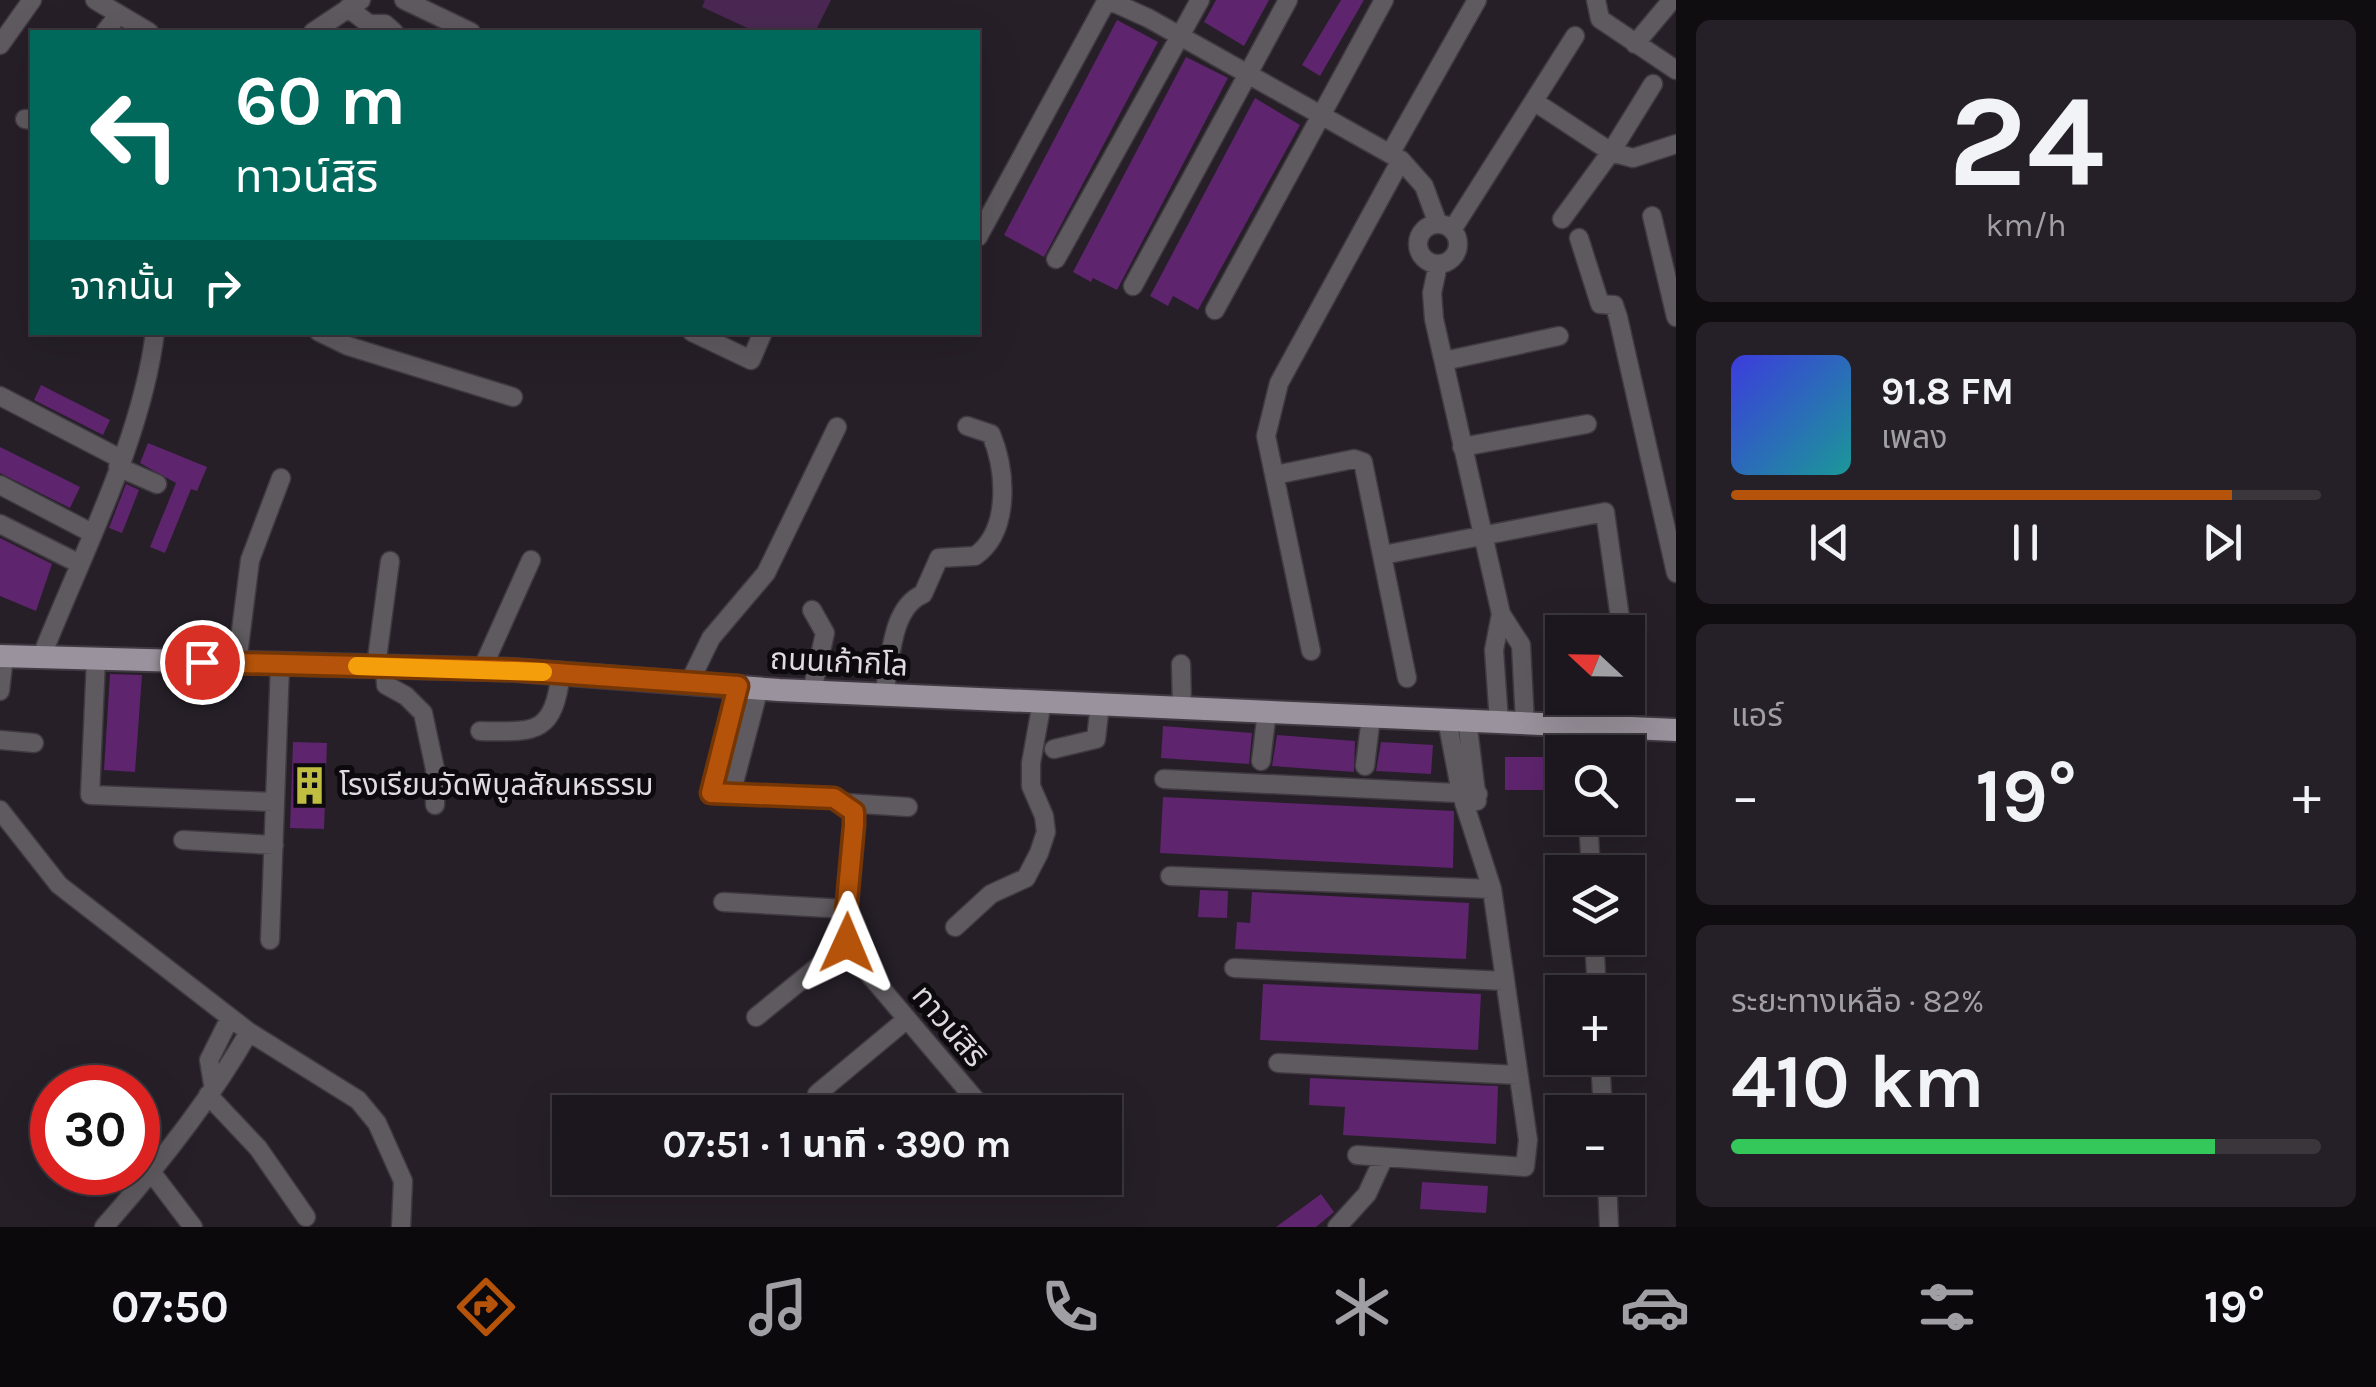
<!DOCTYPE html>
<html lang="th">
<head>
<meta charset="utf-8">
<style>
	:root { --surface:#1c171e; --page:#252027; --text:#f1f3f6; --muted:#a09fa4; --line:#3a363c; --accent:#b45309 }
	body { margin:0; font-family:Karla,"Noto Sans Thai",sans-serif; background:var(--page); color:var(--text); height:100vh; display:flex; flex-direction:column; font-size:38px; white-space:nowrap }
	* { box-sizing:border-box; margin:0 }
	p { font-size:32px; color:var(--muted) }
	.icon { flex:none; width:55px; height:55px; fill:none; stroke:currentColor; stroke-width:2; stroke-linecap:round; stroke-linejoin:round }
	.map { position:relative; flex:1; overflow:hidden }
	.details { display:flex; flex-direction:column; gap:20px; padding:20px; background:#0f0d10; width:700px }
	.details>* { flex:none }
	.banner { position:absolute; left:30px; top:30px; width:950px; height:305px; border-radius:0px; box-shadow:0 10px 40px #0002,0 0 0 2px var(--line); background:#00695c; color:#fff; overflow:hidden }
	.needle { width:65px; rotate:292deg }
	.controls { position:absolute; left:1545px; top:615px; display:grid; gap:20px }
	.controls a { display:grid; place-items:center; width:100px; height:100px; border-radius:0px; background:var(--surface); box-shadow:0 10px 40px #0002,0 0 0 2px var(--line); font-size:50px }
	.speed { position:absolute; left:30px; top:1065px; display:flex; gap:20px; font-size:50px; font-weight:700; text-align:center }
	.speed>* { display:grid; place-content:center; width:130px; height:130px; border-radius:50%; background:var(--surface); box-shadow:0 10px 40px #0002,0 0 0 2px var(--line); line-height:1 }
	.speed .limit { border:15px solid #d22; background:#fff; color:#111 }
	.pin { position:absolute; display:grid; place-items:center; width:85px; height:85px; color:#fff; margin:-42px; border:5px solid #fff; border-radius:50%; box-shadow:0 2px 10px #0007 }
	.me { position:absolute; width:110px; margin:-55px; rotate:1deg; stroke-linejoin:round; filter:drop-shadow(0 0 8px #0008) }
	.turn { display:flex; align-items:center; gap:35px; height:210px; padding:0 40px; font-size:45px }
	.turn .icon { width:130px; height:130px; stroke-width:2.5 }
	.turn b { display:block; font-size:70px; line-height:85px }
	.then { display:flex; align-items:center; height:95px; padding:0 40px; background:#0003; gap:20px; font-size:38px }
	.big { font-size:75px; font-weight:700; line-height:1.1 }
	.details .widget { flex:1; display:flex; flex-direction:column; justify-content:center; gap:15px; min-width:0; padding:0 35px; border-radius:15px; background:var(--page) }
	.details .dial { align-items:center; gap:0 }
	.dial b { font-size:130px; line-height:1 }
	.song { display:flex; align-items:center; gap:30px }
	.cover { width:120px; height:120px; border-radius:15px; background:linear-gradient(135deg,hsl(240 70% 55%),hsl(180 70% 35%)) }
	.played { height:10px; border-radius:5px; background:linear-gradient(90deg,var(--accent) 85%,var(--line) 85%) }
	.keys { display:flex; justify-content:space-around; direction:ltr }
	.heat { display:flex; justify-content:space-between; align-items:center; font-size:55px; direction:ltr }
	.charge { height:15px; border-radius:8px; background:linear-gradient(90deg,#34c759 82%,var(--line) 0) }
	.trip { position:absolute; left:552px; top:1095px; width:570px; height:100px; border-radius:0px; background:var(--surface); box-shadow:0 10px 40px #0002,0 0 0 2px var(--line); font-weight:700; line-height:100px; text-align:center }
	.dock { display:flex; height:160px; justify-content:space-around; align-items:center; background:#0b090c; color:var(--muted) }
	.dock .icon { width:70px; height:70px }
	.dock .active { color:var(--accent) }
	.dock b { font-size:45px; color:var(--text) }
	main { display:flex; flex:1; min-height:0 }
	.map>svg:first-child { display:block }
	.green { fill:#4a2853 }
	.building { fill:#5e246d }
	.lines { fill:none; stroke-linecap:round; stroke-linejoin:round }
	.minor-casing { stroke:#403942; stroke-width:21 }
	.major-casing { stroke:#403942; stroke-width:26 }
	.minor { stroke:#5e5a5f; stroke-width:18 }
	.major { stroke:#9a929c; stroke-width:22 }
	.route-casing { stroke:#753606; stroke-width:25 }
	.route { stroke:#b45309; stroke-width:18 }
	.slow { stroke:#f59e0b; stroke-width:18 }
	.labels { text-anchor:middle; stroke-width:10; stroke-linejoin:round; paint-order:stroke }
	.street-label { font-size:30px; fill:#dedae0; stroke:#0d0a0e }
	.poi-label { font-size:30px; fill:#dedae0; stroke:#0d0a0e; text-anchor:start }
</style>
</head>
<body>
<main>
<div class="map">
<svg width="1676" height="1227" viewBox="0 0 1676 1227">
	<rect width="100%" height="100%" fill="#261f28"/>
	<path class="green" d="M 705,0 L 831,0 L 815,32 L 756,32 L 702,7 Z"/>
	<path class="building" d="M 1216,0 L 1269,0 L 1244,46 L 1204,22 Z
		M 1341,0 L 1364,0 L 1320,76 L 1302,65 Z
		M 1117,20 L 1158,42 L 1044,257 L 1004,235 Z
		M 1186,57 L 1228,78 L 1117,290 L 1093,278 L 1091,282 L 1073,272 Z
		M 1255,98 L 1300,125 L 1198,310 L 1173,296 L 1168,306 L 1150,296 Z
		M 41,385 L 110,420 L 103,435 L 34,400 Z
		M 148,443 L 207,467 L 197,491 L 191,489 L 165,553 L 150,547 L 176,483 L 140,463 Z
		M 0,447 L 80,487 L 70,508 L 0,473 Z
		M 126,484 L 139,490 L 122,533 L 109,528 Z
		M 0,538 L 52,564 L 36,611 L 0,596 Z
		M 110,674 L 142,675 L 135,772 L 104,770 Z
		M 1163,726 L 1252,733 L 1249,764 L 1161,758 Z
		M 1277,735 L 1355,741 L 1354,772 L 1272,766 Z
		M 293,742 L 327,743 L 324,829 L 290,828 Z
		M 1381,742 L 1433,745 L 1431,774 L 1376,771 Z
		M 1505,757 L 1547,757 L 1547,790 L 1505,790 Z
		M 1163,797 L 1454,811 L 1453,868 L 1160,853 Z
		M 1200,890 L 1228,891 L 1227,918 L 1198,917 Z
		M 1252,892 L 1469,903 L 1466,959 L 1235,949 L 1237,922 L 1250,923 Z
		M 1263,984 L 1481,994 L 1478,1050 L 1260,1040 Z
		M 1310,1078 L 1498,1086 L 1496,1144 L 1343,1135 L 1345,1107 L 1309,1105 Z
		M 1422,1182 L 1488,1186 L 1486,1213 L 1420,1209 Z
		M 1321,1194 L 1334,1212 L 1316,1227 L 1276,1227 Z"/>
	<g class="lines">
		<defs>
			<path id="minor" d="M 95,0 L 149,32
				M 404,0 L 471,32
				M 1108,0 L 1148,18 L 1401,160 L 1424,186 L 1438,224
				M 1596,0 L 1600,19 L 1676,70
				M 348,8 L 369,24 L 385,24 L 394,32
				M 105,32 L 119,14
				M 313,32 L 361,0
				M 1635,44 L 1672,0
				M 0,45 L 32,0
				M 1535,102 L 1611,152 L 1653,84
				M 25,119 L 32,120
				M 1390,154 L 1477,0
				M 1652,216 L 1676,317
				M 1562,219 L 1611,152 L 1633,158 L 1676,144
				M1418 244a20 20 0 1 1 40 0a20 20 0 1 1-40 0Z
				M 1452,230 L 1575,36
				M 978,237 L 1107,0
				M 1579,238 L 1600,304 L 1614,305 L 1618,317 L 1676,573
				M 1056,259 L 1200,0
				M 1438,265 L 1432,293 L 1434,319 L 1501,614 L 1521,645 L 1525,723
				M 1133,286 L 1288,0
				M 1215,310 L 1384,0
				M 319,332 L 348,346 L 513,397
				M 692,332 L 751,360 L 763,332
				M 1444,361 L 1559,336
				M 0,396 L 121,459
				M 1462,447 L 1587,424
				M 118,467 L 157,484
				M 1275,475 L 1354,459 L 1363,462 L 1407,678
				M 0,485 L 90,532
				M 0,524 L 78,563
				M 1383,555 L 1605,512 L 1622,632
				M 812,610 L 825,633 L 812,691
				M 1311,651 L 1266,436 L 1279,383 L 1401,160
				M 41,658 C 81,556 142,440 155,332
				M 96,659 L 90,795 L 275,802
				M 237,663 L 250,560 L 281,478
				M 1181,664 L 1182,708
				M 376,666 L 390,561
				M 385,666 L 386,685 L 406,696 L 423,713 L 435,769 L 435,805
				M 482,669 L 531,560
				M 1628,675 L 1629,686
				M 689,683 L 711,638 L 766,573 L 837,427
				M 738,687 L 711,793 L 833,798 L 854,813 L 844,935 L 852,954 L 986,1112
				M 0,691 L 4,656
				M 884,694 C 891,662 890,608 923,594 L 939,558 L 975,556 C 1011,531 1006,470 991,434 L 967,426
				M 1467,720 L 1477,801
				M 1499,722 L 1494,650 L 1501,614
				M 1583,725 L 1585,752
				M 480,731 C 536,732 553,735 561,673
				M 0,740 L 34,743
				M 1054,749 L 1096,739 L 1100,704
				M 1261,761 L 1267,711
				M 1365,766 L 1371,717
				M 1164,779 L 1478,794
				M 731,794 L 759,688
				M 846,803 L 908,807
				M 0,810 L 59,885 L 249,1032 L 358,1100 L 377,1123 L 403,1181 L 401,1227
				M 1588,818 L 1591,872
				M 183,840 L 274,845
				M 1170,876 L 1492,889
				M 723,902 L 846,909
				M 955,927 L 991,894 L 1026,878 L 1039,853 L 1046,832 L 1044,816 L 1031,786 L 1031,763 L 1042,702
				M 1594,938 L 1597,992
				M 270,940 L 280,664
				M 1234,968 L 1505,981
				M 756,1017 L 847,943
				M 1600,1058 L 1603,1112
				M 1278,1063 L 1518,1075
				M 213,1084 L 209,1060 L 230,1018
				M 817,1094 L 907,1019
				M 208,1095 L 258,1148 L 306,1217
				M 957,1112 L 974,1099
				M 1357,1155 L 1525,1167 L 1528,1140 L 1492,889 L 1461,793 L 1447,720
				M 152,1173 L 193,1227
				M 1607,1178 L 1609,1227
				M 104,1227 C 157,1167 209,1102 249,1032
				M 1337,1227 L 1367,1194 L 1384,1157"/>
			<path id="major" d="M 0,656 L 515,670 L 779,690 L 1676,730"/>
		</defs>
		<use href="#minor" class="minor-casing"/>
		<use href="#major" class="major-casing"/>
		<use href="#minor" class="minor"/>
		<use href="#major" class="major"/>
	</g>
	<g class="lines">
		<defs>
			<path id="route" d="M 202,662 L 515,670 L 738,686 L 711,793 L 834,798 L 854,812 L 854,825 L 844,935 L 847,943"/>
		</defs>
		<use href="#route" class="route-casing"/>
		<use href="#route" class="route"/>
		<path class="slow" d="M 357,666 L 543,672"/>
	</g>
	<defs>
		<symbol id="building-bare" viewBox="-9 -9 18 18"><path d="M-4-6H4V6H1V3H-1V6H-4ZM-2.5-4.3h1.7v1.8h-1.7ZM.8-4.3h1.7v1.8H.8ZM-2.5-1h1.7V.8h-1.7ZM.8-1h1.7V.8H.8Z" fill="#bfbe41" stroke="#0d0a0e" stroke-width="2.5" paint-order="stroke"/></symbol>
	</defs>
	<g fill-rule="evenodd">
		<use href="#building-bare" x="282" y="758" width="55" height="55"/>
	</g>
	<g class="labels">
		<g class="street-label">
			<text transform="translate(839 662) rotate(3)" y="10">ถนนเก้ากิโล</text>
			<text transform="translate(949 1026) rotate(50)" y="10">ทาวน์สิริ</text>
		</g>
		<g class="poi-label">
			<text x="339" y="795">โรงเรียนวัดพิบูลสัณหธรรม</text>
		</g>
	</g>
</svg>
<div class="controls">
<a><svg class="needle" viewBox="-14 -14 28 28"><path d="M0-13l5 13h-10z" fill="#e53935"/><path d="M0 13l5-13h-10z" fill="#a09fa4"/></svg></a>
<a><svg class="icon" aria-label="search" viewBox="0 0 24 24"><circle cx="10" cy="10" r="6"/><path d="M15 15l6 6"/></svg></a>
<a><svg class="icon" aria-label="layers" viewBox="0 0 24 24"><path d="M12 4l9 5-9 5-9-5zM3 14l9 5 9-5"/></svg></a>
<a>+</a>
<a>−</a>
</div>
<div class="speed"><div class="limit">30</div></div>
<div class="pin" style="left:202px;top:662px;background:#d93025"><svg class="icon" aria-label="arrive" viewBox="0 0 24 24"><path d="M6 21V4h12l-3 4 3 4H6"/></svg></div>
<svg class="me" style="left:847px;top:943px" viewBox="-20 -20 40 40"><path d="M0-17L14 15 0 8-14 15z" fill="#b45309" stroke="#fff" stroke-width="4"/></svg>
<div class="trip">07:51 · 1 นาที · 390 m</div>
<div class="banner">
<div class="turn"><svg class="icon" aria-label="left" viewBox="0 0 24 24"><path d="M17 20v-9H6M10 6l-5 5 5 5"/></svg><div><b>60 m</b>ทาวน์สิริ</div></div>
<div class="then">จากนั้น<svg class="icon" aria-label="right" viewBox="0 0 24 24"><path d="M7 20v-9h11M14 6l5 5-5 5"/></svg></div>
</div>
</div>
<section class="details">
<div class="widget dial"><b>24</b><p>km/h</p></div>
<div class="widget">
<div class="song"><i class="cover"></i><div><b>91.8 FM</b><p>เพลง</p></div></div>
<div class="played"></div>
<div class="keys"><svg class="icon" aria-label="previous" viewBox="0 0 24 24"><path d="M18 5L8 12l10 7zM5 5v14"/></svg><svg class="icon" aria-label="pause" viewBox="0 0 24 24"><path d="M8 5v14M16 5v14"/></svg><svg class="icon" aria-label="next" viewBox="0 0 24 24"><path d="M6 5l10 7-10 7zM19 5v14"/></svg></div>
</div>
<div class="widget"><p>แอร์</p>
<div class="heat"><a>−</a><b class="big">19°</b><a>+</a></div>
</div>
<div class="widget"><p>ระยะทางเหลือ · 82%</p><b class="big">410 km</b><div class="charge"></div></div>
</section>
</main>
<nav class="dock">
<b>07:50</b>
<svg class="icon active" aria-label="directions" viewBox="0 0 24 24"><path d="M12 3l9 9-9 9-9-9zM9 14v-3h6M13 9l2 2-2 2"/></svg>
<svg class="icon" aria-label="music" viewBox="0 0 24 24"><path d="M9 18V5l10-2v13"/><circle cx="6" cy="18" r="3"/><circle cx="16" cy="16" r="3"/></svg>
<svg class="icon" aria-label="phone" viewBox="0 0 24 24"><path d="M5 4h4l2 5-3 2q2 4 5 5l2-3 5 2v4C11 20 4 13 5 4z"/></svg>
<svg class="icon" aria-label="climate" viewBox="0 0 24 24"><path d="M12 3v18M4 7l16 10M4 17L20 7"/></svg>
<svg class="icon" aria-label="car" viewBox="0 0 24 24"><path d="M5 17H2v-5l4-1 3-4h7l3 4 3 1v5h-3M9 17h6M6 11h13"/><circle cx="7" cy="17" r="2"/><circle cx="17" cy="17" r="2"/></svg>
<svg class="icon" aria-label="filters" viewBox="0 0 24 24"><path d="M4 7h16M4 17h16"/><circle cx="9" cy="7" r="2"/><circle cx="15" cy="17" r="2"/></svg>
<b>19°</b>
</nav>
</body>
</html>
